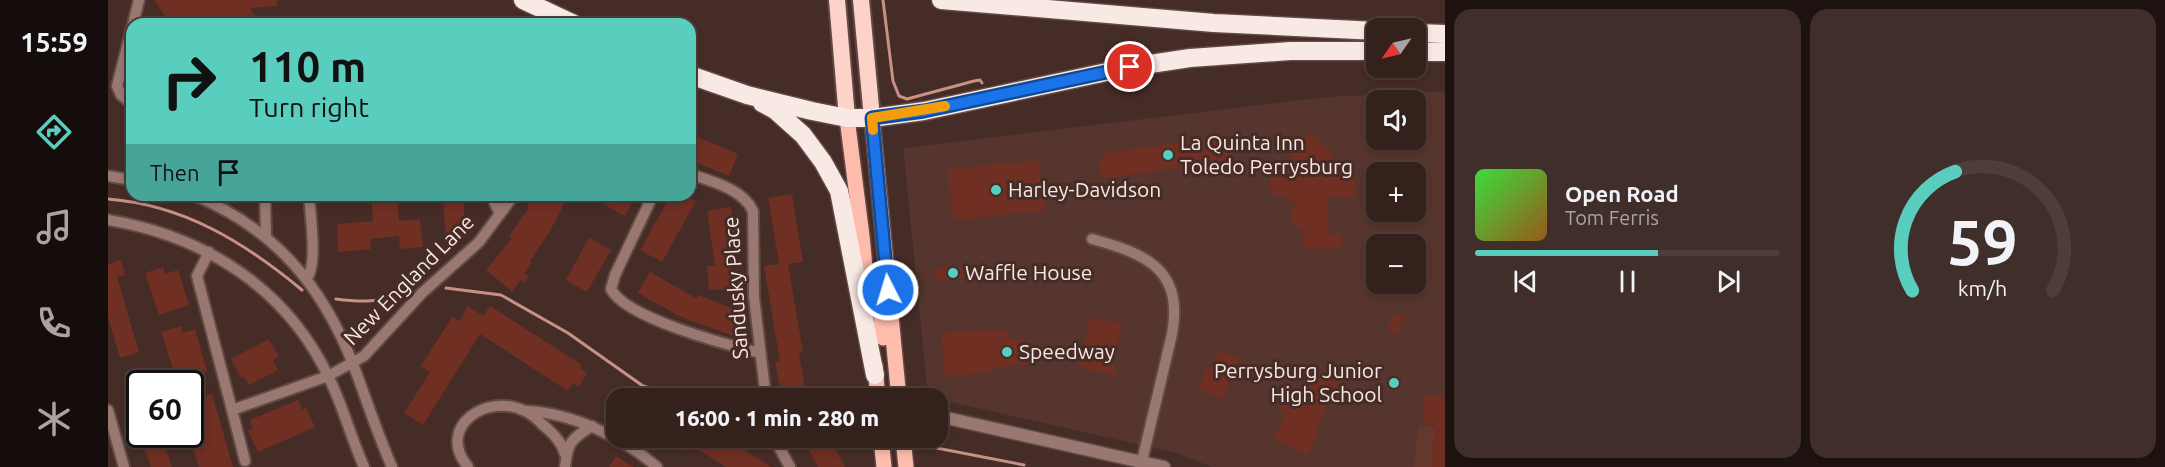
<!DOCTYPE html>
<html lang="en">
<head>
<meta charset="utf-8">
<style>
	:root { --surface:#34211c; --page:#3f2e29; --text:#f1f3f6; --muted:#a9a3a3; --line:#4e3e3b; --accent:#59cebe }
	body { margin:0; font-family:Ubuntu,sans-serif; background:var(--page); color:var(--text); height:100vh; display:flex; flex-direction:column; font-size:22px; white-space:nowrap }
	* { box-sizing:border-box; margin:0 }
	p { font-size:20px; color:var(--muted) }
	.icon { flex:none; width:33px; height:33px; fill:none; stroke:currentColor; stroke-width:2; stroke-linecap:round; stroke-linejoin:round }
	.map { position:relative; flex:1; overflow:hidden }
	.drawer { display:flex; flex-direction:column; gap:9px; padding:9px; background:#1d120f; width:720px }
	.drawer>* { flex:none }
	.banner { position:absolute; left:18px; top:18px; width:570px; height:183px; border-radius:18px; box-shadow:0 3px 9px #0003,0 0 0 2px var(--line); background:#59cebe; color:#111; overflow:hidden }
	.needle { width:39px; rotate:236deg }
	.fabs { position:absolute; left:1258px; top:18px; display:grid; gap:12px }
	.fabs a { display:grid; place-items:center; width:60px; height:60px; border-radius:12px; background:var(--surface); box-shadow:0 3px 9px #0003,0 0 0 2px var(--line); font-size:30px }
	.speed { position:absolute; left:18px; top:370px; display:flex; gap:12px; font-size:30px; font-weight:700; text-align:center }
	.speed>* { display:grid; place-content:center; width:78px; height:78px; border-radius:50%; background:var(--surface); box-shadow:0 3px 9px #0003,0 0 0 2px var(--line); line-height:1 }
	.speed .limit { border:3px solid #111; border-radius:9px; background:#fff; color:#111 }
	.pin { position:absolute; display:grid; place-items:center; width:51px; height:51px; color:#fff; margin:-26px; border:3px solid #fff; border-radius:50%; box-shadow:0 2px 6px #0007 }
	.me { position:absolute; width:66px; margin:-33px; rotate:355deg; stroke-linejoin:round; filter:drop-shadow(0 0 4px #0008) }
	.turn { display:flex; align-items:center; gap:21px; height:126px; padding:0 24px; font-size:27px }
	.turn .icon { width:78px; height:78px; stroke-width:2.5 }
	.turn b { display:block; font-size:42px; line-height:51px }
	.then { display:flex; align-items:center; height:57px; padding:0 24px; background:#0003; gap:12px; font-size:22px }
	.drawer .card { flex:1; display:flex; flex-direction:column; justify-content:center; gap:9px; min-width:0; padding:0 21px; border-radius:18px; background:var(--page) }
	.drawer .dial { align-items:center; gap:0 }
	.dial svg { height:156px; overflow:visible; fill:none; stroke:var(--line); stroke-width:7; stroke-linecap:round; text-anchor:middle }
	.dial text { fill:var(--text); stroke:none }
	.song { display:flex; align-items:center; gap:18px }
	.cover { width:72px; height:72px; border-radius:9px; background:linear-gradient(135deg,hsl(120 70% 55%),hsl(30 70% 35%)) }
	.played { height:6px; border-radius:3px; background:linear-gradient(90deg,var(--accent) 60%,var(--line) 60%) }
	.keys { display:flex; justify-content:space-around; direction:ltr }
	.drawer .tiles { flex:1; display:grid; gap:9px; grid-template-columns:repeat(2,1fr) }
	.trip { position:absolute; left:498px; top:388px; width:342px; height:60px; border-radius:18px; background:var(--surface); box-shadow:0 3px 9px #0003,0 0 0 2px var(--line); font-weight:800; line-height:60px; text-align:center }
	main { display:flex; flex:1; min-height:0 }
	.menu { display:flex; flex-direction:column; width:108px; justify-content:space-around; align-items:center; background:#150d0b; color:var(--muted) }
	.menu .icon { width:42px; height:42px }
	.menu .selected { color:var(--accent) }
	.menu b { font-size:27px; color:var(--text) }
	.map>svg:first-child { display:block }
	.built { fill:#55352d; fill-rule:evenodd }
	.green { fill:#66372c }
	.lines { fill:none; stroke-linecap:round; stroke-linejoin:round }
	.stream { stroke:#c89185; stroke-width:3 }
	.building { fill:#6f2f22 }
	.minor-casing { stroke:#624a44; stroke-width:14 }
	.tertiary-casing { stroke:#624a44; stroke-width:15 }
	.primary-casing { stroke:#624a44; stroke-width:18 }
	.trunk-casing { stroke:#624a44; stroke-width:20 }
	.motorway-casing { stroke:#624a44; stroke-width:21 }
	.minor { stroke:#997871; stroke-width:10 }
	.tertiary { stroke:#997871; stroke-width:12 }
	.primary { stroke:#febcad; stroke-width:15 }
	.trunk { stroke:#fcd2c9; stroke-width:16 }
	.motorway { stroke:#f9e9e5; stroke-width:18 }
	.route-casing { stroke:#114b97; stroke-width:15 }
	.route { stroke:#1a73e8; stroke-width:10 }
	.slow { stroke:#f59e0b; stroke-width:10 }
	.poi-dot { fill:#59cebe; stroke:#462c26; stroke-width:2 }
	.labels { text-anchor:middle; stroke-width:6; stroke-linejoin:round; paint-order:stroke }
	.poi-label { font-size:21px; fill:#f8e6e2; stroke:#462c26; text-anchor:start }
	.street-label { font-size:21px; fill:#f8e6e2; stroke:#462c26 }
</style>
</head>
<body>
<main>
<nav class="menu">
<b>15:59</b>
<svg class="icon selected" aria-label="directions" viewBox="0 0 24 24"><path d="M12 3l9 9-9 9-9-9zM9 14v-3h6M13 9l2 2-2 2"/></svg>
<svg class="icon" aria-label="music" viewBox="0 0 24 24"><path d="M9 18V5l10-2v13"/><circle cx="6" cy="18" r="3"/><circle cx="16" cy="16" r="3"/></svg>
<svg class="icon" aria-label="phone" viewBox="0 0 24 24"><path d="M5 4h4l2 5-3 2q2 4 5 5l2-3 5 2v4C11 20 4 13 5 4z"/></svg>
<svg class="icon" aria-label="climate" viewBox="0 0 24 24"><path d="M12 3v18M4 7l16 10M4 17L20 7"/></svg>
</nav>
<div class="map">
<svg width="1337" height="467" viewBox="0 0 1337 467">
	<rect width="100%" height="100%" fill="#462c26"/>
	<path class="built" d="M 1337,91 L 1337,467 L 1104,467 L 1068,453 L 820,397 L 795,148 L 1218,97 ZM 1269,100 L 1308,100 L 1308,140 L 1269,140 ZM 1269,172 L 1308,172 L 1308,212 L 1269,212 ZM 1269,244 L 1308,244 L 1308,284 L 1269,284 Z"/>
	<path class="green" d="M 1310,426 L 1327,427 L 1324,467 L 1306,467 Z"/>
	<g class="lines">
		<path class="stream" d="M 775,0 L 785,81 L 791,96 L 799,99 L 866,81 L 872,80 L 874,83
			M 0,199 C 76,205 136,242 194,290
			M 338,288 L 393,295 L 460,333 L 535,386 L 582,399
			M 228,299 C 250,302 270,303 291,294
			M 813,445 L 916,465"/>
	</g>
	<path class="building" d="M 46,0 L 169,0 L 169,6 L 142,8 L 150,20 L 147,24 L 62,24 Z
		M 1202,132 L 1226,154 L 1215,166 L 1246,165 L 1248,197 L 1219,197 L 1221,234 L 1233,234 L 1234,248 L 1195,249 L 1194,229 L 1184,224 L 1182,218 L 1183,212 L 1188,206 L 1178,196 L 1165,196 L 1164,189 L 1161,189 L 1164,170 L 1193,169 L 1181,155 Z
		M 582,134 L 630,154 L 621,176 L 582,160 Z
		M 1121,136 L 1125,160 L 994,179 L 991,157 L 996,157 L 996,153 Z
		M 931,160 L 937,211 L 845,220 L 839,169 Z
		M 684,194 L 695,262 L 680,264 L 695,352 L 691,353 L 699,399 L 674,399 L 667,362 L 672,362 L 656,266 L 671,264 L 660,198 Z
		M 263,195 L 289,195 L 291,221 L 312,219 L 315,247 L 292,249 L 291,236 L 262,239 L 263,249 L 230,252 L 229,224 L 265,221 Z
		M 335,195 L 355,195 L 357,233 L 349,234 L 350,244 L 338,245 Z
		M 425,195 L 461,195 L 442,231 L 422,261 L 424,263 L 416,273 L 421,277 L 416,283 L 413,280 L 404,291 L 378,270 L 404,238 L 401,236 L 421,208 L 419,206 Z
		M 500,195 L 528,195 L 517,216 L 495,204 Z
		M 563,195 L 577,195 L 588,201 L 554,262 L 532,250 Z
		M 623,207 L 630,254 L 623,255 L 625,289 L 601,290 L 599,266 L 607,266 L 599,211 Z
		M 481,238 L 503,250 L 479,292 L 458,280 Z
		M 13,260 L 17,275 L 9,277 L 31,352 L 12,358 L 0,317 L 0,264 Z
		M 862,266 L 863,277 L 827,281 L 826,269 Z
		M 55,267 L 57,274 L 70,270 L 81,305 L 51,315 L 37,273 Z
		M 542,272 L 588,298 L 590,295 L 634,312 L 625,336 L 571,316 L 530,293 Z
		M 360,306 L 375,316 L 382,306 L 474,365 L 472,368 L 479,373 L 471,387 L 465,383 L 460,391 L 372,334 L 315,425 L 296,413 L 322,372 L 313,366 L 344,317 L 351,321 Z
		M 1287,313 L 1297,317 L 1289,335 L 1279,330 Z
		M 982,317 L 1014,324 L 1005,366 L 1011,377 L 971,368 Z
		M 73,326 L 75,333 L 87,329 L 99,371 L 87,375 L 94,397 L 104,394 L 125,467 L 91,467 L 82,439 L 82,384 L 70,384 L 53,332 Z
		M 877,329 L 878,331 L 901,329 L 902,339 L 916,338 L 919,365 L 882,368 L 882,373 L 837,377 L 833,333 Z
		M 161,339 L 171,357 L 165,360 L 170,370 L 141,385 L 136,376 L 133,378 L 123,359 Z
		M 1111,350 L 1131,358 L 1114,399 L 1090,389 L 1098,369 L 1102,371 Z
		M 1205,371 L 1230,382 L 1208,430 L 1211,431 L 1200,455 L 1166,439 L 1177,414 L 1169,410 L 1173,400 L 1189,408 Z
		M 1317,395 L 1337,397 L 1337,467 L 1324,467 L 1327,424 L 1315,423 Z
		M 32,400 L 32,432 L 30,432 L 20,404 Z
		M 190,400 L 194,410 L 198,408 L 207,427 L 150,452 L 140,431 L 145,429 L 142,420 Z
		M 31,435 L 53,435 L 64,467 L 43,467 Z
		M 553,438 L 628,438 L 642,447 L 638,451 L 663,467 L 618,467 L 578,442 L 573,451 Z
		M 695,438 L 722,438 L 737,467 L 710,467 Z
		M 508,456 L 526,467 L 501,467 Z"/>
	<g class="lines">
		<defs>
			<path id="minor" d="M 25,24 L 31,0
				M 24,27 L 9,86 L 13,95 L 24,104
				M 582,174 C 603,181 635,189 645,211 L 646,297 L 658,399
				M 0,176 L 24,180
				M 86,195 C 166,229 213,283 245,364 C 258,398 269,433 284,467
				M 157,195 L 158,237
				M 383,195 L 392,214
				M 545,195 L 507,275 L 503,289 C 517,318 620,345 652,353
				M 0,220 C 96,236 179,288 221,378 C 235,406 243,438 256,467
				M 984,239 C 1039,254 1076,270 1064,334 L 1034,461
				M 101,252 L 89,276 L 124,410 L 220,376 L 256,356 L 314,293 L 371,242 L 406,195
				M 199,278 C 210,264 202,214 201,195
				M 0,410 L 16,467
				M 124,410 L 137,461
				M 419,411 C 464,413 514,437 549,467
				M 666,438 L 682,467
				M 360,467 C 327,427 379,392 417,411 C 424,414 430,420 435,425 C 445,433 454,442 457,454
				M 457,467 C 460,442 462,440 484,426"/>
			<path id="tertiary" d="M 830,416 L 1056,467"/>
			<path id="primary" d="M 739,118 L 754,236 L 761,309
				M 764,118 L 791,399
				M 770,290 L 775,338
				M 767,366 L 770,399
				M 773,438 L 776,467
				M 795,438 L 798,467"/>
			<path id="trunk" d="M 729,0 L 739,118
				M 753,0 L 764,118"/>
			<path id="motorway" d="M 415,0 L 466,24
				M 833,0 L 1106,23 L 1269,31
				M 1308,33 L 1337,34
				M 1308,52 L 1337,52
				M 582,75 L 639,95 L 704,111 L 739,118 L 764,118 L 816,111 L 1022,67 L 1082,58 L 1182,51 L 1269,51
				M 654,103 L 667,110 L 695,135 L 715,162 L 731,191 L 767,375"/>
		</defs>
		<use href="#minor" class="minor-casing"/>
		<use href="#tertiary" class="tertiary-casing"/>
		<use href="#primary" class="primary-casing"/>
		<use href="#trunk" class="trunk-casing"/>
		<use href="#motorway" class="motorway-casing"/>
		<use href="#minor" class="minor"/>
		<use href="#tertiary" class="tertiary"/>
		<use href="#primary" class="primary"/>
		<use href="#trunk" class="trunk"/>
		<use href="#motorway" class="motorway"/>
	</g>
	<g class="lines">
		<defs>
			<path id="route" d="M 780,290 L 764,118 L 816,111 L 1022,67"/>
		</defs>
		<use href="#route" class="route-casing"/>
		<use href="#route" class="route"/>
		<path class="slow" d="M 765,130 L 764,118 L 837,106"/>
	</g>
	<g class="poi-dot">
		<circle cx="1060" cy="155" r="6"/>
		<circle cx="888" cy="190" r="6"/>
		<circle cx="845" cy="273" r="6"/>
		<circle cx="899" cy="352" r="6"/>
		<circle cx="1286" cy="383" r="6"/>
	</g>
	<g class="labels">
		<g class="poi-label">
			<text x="1072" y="150">La Quinta Inn<tspan x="1072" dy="24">Toledo Perrysburg</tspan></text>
			<text x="900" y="197">Harley-Davidson</text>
			<text x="857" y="280">Waffle House</text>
			<text x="911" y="359">Speedway</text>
			<text x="1274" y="378" text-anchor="end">Perrysburg Junior<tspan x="1274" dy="24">High School</tspan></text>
		</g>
		<g class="street-label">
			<text transform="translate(301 280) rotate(-45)" y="7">New England Lane</text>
			<text transform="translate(628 288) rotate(-94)" y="7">Sandusky Place</text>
		</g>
	</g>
</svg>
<div class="fabs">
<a><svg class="needle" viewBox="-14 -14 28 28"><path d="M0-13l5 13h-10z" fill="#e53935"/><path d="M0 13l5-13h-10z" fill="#a9a3a3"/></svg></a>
<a><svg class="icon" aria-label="sound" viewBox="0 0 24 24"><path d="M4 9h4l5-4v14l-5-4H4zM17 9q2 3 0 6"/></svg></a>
<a>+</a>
<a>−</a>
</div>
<div class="speed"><div class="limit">60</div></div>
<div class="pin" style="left:1022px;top:67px;background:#d93025"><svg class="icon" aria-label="arrive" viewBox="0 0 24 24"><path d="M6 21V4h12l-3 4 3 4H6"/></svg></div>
<svg class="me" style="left:780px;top:290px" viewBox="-20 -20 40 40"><circle r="17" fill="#1a73e8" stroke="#fff" stroke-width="3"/><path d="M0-11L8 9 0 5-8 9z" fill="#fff"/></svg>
<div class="trip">16:00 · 1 min · 280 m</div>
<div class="banner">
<div class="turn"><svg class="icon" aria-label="right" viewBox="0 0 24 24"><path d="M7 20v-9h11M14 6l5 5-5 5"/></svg><div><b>110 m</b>Turn right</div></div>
<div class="then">Then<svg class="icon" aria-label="arrive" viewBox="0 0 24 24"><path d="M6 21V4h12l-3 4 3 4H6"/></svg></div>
</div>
</div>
<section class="drawer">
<div class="tiles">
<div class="card">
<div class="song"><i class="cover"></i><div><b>Open Road</b><p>Tom Ferris</p></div></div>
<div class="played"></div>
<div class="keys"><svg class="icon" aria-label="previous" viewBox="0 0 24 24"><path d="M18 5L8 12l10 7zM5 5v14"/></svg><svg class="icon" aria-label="pause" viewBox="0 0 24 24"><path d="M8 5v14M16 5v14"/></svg><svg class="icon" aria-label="next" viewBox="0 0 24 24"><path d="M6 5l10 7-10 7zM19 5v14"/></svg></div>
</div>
<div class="card dial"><svg viewBox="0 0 100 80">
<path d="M14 69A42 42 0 1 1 86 69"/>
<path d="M14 69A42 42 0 0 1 36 8" stroke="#59cebe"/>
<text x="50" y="56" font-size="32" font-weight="700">59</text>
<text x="50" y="72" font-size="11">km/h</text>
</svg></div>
</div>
</section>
</main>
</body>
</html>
